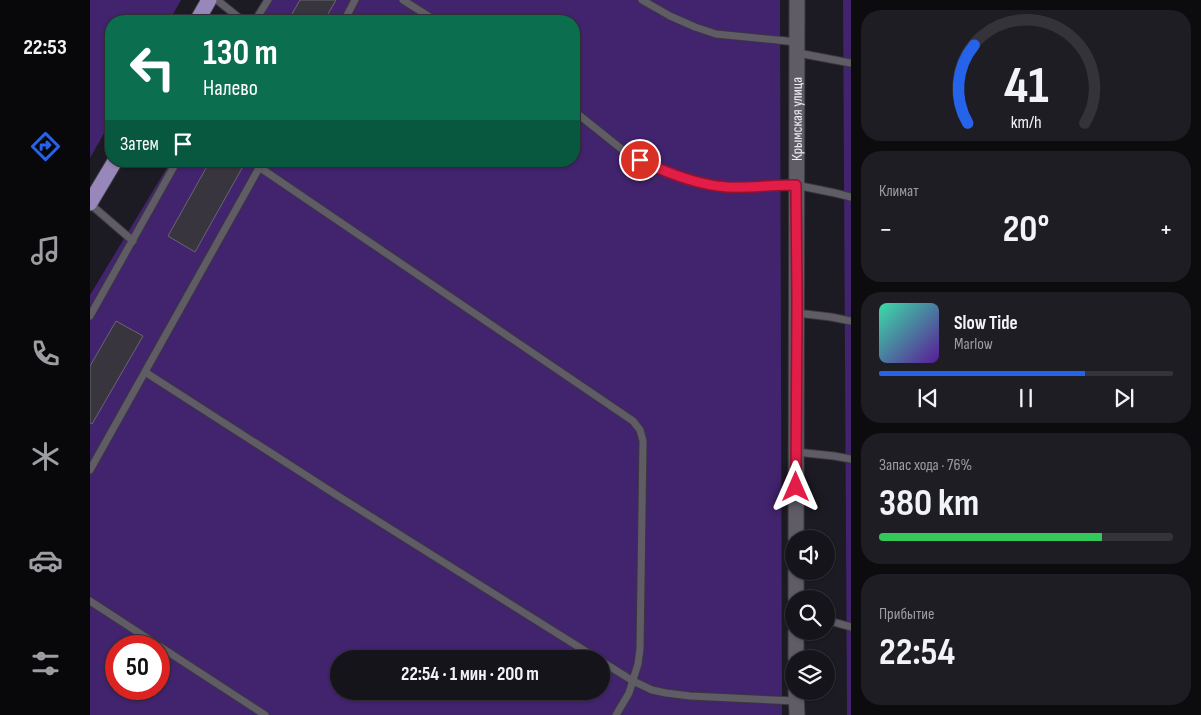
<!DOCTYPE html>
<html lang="ru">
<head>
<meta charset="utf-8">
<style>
	:root { --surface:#15141a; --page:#1e1d23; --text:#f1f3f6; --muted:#9d9ea2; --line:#343339; --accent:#2563eb }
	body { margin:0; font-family:"Sofia Sans Condensed",sans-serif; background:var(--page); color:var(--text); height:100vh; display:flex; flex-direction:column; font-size:19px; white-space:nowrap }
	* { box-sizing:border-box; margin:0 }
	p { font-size:16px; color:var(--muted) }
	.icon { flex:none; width:28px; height:28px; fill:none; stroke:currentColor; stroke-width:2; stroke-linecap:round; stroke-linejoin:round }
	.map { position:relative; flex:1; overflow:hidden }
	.drawer { display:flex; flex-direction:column; gap:10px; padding:10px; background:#0c0b0e; width:350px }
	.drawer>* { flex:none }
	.banner { position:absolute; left:15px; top:15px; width:475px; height:152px; border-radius:20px; box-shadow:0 1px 4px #0004,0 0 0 1px var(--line); background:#0b6e4f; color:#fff; overflow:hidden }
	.fabs { position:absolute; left:695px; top:530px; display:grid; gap:10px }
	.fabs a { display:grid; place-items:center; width:50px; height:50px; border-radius:50%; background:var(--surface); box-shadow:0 1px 4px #0004,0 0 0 1px var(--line); font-size:25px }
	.speed { position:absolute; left:15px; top:635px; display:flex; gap:10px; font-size:25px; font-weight:700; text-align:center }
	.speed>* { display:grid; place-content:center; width:65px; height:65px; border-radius:50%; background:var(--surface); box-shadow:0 1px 4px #0004,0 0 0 1px var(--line); line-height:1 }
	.speed .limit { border:8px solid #d22; background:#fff; color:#111 }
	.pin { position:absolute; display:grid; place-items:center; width:42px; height:42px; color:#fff; margin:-21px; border:2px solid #fff; border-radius:50%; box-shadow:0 1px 5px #0007 }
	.me { position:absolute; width:55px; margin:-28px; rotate:0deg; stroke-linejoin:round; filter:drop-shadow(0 0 4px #0008) }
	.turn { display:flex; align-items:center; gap:18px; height:105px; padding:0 15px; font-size:22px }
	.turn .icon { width:65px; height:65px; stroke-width:2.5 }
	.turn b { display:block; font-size:35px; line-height:42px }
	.then { display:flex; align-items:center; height:48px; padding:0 15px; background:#0003; gap:10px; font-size:19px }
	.big { font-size:38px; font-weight:700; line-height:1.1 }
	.drawer .card { flex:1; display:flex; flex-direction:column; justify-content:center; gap:8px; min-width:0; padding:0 18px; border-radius:20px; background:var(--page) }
	.drawer .dial { align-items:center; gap:0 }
	.dial svg { height:130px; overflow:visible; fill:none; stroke:var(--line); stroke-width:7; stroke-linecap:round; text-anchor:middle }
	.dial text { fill:var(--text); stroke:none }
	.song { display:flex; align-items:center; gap:15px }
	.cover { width:60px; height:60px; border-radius:8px; background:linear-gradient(135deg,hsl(160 70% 55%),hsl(270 70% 35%)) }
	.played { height:5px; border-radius:2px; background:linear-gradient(90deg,var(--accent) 70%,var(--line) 70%) }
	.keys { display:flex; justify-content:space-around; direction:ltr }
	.heat { display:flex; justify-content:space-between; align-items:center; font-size:28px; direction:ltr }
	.charge { height:8px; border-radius:4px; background:linear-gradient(90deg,#34c759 76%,var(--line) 0) }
	.trip { position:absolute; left:240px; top:650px; width:280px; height:50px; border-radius:25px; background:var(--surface); box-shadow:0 1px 4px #0004,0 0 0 1px var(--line); font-weight:700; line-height:50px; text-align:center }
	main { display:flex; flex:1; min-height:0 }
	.tabs { display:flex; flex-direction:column; width:90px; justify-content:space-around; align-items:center; background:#08080a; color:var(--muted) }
	.tabs .icon { width:35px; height:35px }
	.tabs .active { color:var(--accent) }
	.tabs b { font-size:22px; color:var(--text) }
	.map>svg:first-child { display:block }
	.green { fill:#42236d; fill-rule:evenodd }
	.building { fill:#38353e; stroke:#696670 }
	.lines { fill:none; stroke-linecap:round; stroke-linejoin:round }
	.lane-casing { stroke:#3a383e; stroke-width:9 }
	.secondary-casing { stroke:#3a383e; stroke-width:17 }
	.primary-casing { stroke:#3a383e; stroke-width:17 }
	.lane { stroke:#5f5c65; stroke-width:7 }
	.secondary { stroke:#5f5c65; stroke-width:15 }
	.primary { stroke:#9887ba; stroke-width:15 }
	.route-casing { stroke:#92132f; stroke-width:12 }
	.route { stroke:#e11d48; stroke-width:9 }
	.labels { text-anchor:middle; stroke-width:5; stroke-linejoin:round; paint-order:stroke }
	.street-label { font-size:15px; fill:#eeecf2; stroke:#1c1a22 }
</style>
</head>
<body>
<main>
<nav class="tabs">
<b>22:53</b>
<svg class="icon active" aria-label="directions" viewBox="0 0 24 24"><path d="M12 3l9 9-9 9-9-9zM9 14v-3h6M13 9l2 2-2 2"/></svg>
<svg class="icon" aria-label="music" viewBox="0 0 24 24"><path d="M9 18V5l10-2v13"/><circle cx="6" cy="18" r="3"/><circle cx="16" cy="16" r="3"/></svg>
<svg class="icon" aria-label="phone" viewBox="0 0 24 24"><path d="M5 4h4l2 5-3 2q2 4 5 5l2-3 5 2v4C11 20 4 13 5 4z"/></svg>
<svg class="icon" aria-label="climate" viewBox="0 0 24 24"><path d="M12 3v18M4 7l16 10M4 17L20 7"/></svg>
<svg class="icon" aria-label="car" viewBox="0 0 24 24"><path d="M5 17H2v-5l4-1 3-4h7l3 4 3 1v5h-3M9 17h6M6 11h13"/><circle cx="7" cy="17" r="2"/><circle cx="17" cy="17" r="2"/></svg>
<svg class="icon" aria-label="filters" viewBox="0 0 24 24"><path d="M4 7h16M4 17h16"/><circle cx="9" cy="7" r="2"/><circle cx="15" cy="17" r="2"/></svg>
</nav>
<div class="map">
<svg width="761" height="715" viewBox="0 0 761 715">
	<rect width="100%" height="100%" fill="#1c1a22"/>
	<path class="green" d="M 0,0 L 91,0 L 79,21 L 21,21 L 21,121 L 0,158 Z
		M 178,0 L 690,0 L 692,715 L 0,715 L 0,295 L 81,161 L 484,161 L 484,21 L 165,21 ZM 26,646 L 69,646 L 69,689 L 26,689 ZM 249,659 L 511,659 L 511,691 L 249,691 Z
		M 753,0 L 761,0 L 761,715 L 757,715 Z"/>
	<path class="building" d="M 210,0 L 246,0 L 234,21 L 198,21 Z
		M 120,161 L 156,161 L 105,252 L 78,236 Z
		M 26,321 L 53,336 L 2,424 L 0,423 L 0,366 Z"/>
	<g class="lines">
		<defs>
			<path id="lane" d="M 127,0 L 153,21
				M 313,0 L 346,21
				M 552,0 L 580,16 L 605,27 L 626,34 L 707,42
				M 165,21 L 178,0
				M 254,21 L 265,0
				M 708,53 L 761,63
				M 484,111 L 534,151 L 566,168 L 588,177 L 615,184 L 636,187 L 706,185 L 745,193 L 761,197
				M 169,167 L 543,421 L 550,430 L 553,441 L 550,649 L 548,664 L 539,693 L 526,715
				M 0,204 L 43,241
				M 707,313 L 741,317 L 761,321
				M 0,316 L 87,161
				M 55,372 L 248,496 L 508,659
				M 706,452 L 744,456 L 761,459
				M 0,470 L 173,161
				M 0,601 L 175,715
				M 736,620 L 761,627
				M 511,661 L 543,681 L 562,690 L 576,693 L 600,696 L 706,701"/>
			<g id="secondary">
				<path id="s1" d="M 706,539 L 707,0"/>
				<path d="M 706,571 L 706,599"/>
				<path d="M 706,631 L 706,659"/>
				<path d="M 706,691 L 707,715"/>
			</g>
			<path id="primary" d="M 107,21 L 119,0
				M 0,203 L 25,161"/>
		</defs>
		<use href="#lane" class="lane-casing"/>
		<use href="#secondary" class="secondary-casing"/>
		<use href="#primary" class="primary-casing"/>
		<use href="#lane" class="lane"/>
		<use href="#secondary" class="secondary"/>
		<use href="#primary" class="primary"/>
	</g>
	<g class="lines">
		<defs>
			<path id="route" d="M 550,160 C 577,173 607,185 637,187 C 660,188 683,185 706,185 L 707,299 L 706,487"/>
		</defs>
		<use href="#route" class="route-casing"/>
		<use href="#route" class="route"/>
	</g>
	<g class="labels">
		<g class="street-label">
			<text dy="5" stroke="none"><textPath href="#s1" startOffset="420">Крымская улица</textPath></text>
		</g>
	</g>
</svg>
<div class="fabs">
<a><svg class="icon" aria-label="sound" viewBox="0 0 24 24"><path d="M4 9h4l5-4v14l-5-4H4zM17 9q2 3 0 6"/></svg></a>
<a><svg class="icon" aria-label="search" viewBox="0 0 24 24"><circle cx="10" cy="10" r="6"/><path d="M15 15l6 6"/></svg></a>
<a><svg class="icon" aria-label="layers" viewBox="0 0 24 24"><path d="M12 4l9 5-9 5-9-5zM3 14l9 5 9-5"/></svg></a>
</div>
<div class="speed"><div class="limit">50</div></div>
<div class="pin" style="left:550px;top:160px;background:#d93025"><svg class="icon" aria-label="arrive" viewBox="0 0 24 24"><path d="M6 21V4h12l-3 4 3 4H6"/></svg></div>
<svg class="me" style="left:706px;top:487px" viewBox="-20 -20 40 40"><path d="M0-17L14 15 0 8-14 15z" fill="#e11d48" stroke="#fff" stroke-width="4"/></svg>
<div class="trip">22:54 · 1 мин · 200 m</div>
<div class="banner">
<div class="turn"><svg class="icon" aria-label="left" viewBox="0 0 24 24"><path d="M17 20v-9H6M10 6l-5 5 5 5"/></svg><div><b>130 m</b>Налево</div></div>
<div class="then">Затем<svg class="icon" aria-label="arrive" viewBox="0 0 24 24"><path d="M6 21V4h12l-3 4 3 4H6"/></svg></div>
</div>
</div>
<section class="drawer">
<div class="card dial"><svg viewBox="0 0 100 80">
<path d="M14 69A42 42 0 1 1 86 69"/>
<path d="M14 69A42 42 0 0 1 18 21" stroke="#2563eb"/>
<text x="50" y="56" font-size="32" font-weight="700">41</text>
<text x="50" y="72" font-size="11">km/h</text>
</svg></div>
<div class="card"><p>Климат</p>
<div class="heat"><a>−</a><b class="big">20°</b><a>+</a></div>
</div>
<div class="card">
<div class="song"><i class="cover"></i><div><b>Slow Tide</b><p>Marlow</p></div></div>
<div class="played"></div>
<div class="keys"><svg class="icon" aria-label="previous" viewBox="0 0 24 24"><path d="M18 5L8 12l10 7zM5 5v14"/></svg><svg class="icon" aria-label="pause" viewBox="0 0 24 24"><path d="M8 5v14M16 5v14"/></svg><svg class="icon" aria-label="next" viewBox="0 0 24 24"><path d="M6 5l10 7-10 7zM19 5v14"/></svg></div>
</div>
<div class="card"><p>Запас хода · 76%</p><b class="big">380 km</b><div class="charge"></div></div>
<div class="card"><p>Прибытие</p><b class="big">22:54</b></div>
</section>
</main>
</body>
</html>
